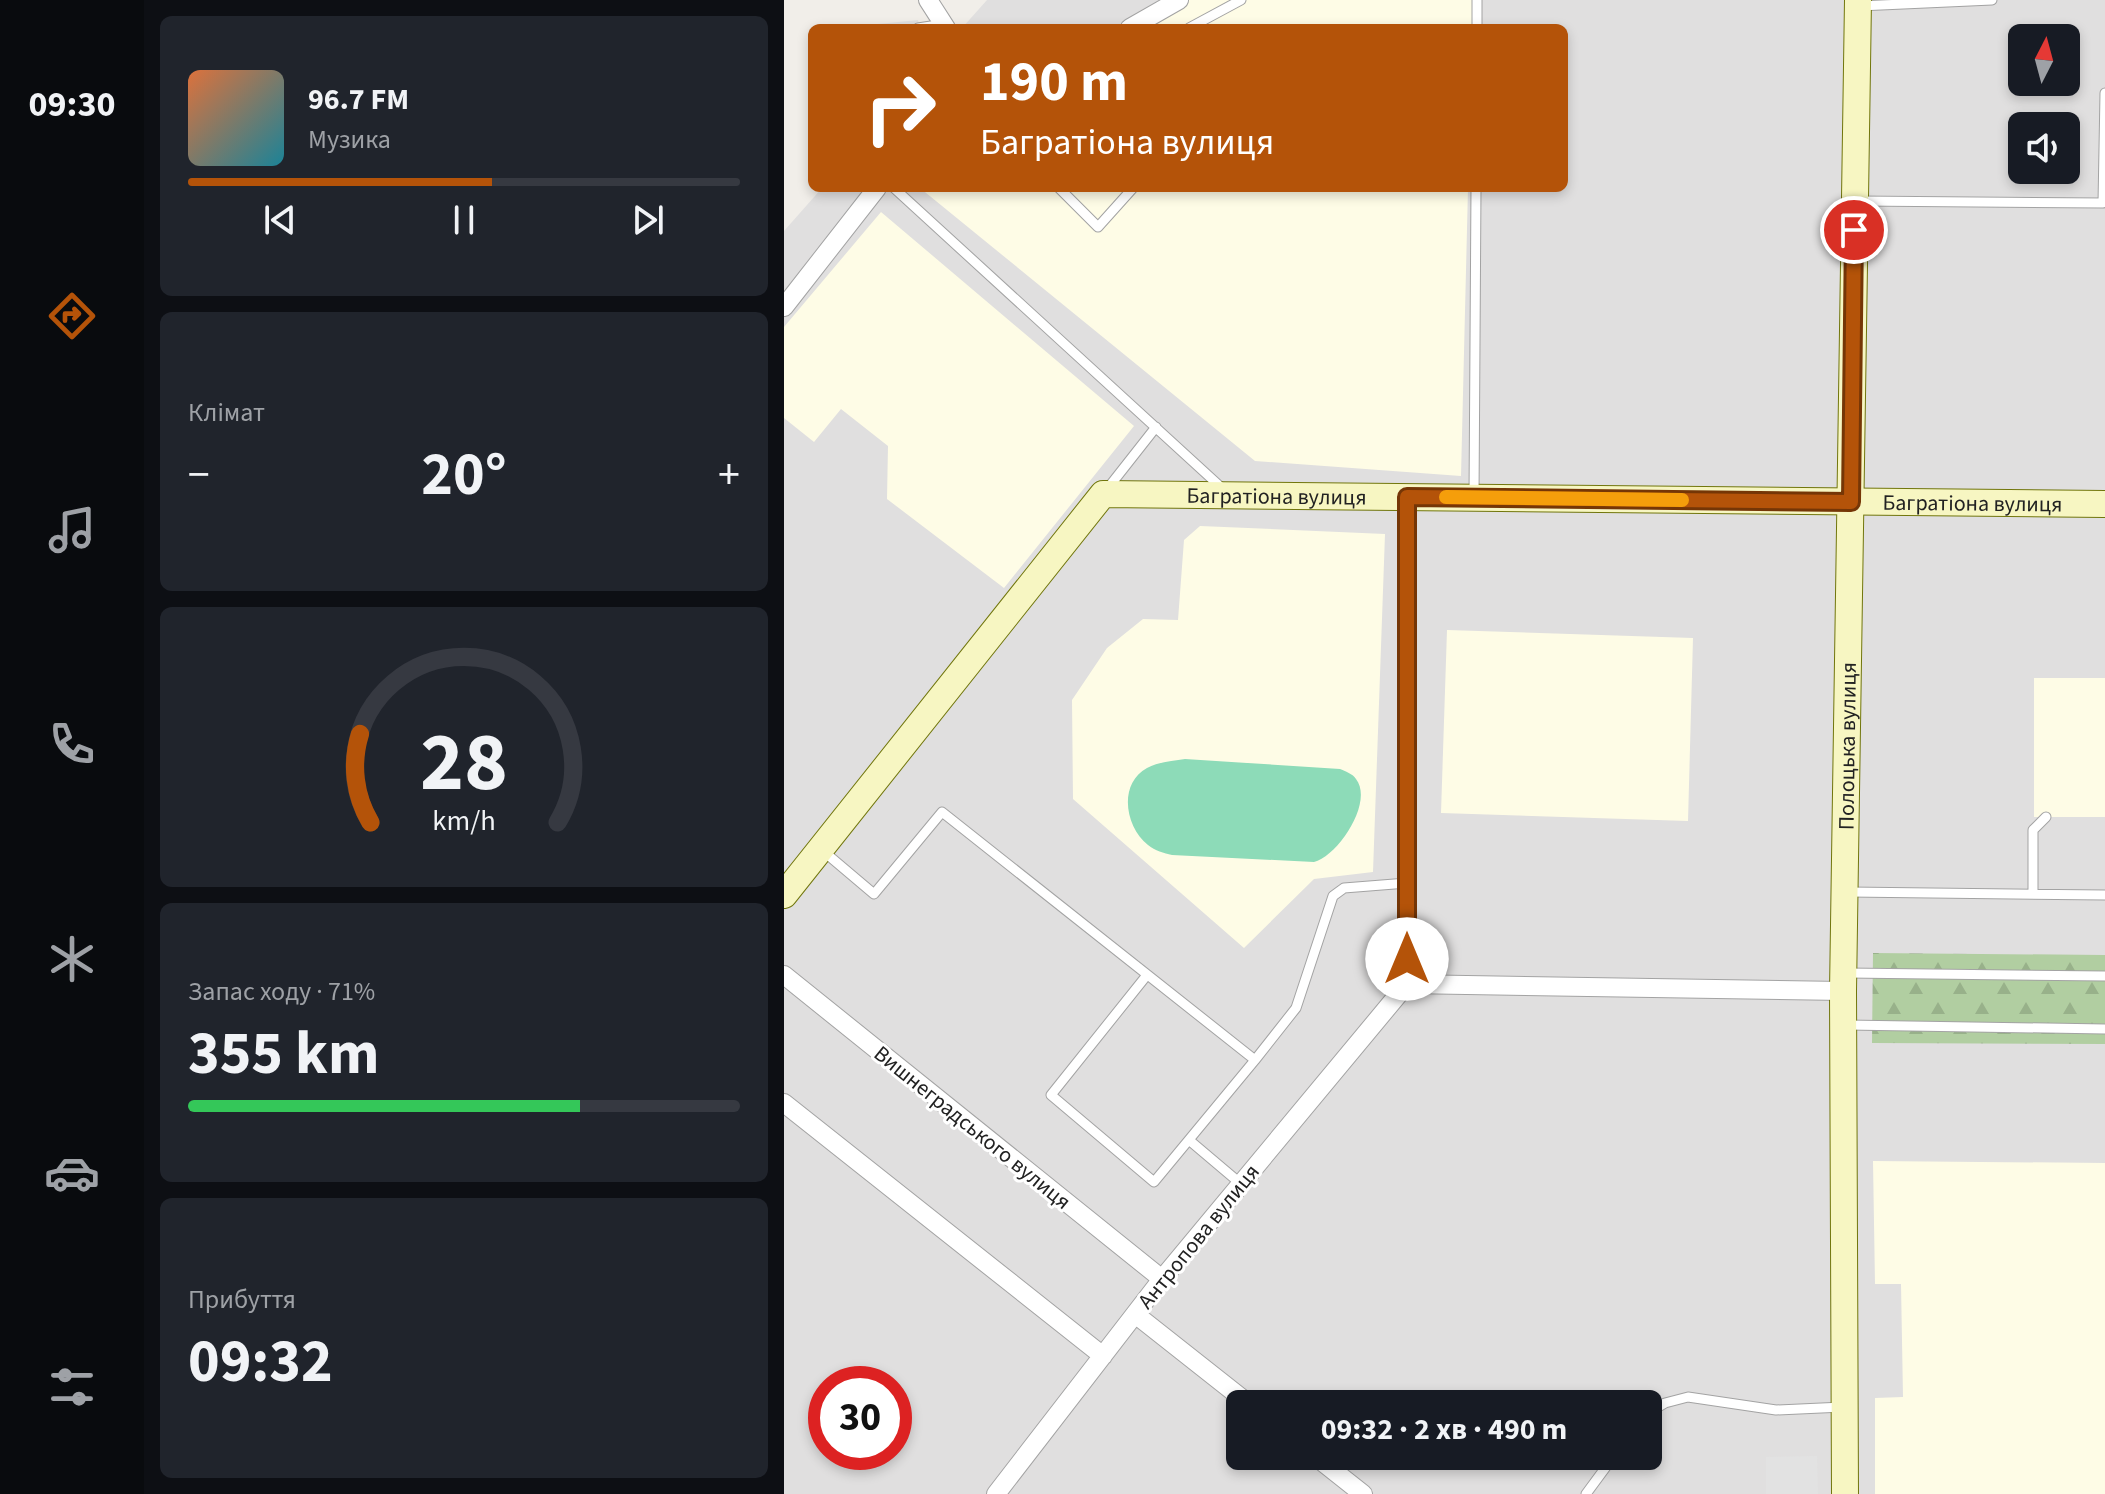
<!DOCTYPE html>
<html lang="uk">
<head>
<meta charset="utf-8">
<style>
	:root { --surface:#171b24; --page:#20242c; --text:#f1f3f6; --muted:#9ea1a6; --line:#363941; --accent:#b45309 }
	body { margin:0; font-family:"Source Sans 3",sans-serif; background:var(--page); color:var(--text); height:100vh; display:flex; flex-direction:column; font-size:30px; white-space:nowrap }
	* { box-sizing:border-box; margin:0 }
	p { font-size:26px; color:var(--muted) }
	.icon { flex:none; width:44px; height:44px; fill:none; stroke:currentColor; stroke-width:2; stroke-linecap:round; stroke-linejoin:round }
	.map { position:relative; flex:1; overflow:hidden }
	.details { display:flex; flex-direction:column; gap:16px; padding:16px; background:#0d0f14; width:640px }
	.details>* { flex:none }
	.guide { position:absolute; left:24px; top:24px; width:760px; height:168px; border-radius:12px; box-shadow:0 4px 12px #0003; background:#b45309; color:#fff; overflow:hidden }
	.needle { width:52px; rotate:6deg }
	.tools { position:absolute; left:1224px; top:24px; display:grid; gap:16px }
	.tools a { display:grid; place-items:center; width:72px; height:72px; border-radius:12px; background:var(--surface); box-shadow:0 4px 12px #0003; font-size:40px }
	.speed { position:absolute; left:24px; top:1366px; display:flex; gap:16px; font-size:40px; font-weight:700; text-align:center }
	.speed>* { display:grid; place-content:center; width:104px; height:104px; border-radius:50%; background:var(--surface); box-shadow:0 4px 12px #0003; line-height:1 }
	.speed .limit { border:12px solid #d22; background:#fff; color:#111 }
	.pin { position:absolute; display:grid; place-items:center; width:68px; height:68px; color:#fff; margin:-34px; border:4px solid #fff; border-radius:50%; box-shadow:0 2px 8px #0007 }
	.me { position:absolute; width:88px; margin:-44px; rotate:0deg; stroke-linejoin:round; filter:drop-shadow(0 0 6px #0008) }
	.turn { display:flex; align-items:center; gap:28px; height:168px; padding:0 40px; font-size:36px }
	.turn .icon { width:104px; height:104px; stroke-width:2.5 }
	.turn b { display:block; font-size:56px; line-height:68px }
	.big { font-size:60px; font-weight:700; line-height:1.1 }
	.details .tile { flex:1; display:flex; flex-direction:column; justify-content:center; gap:12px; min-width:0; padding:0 28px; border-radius:12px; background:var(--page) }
	.details .dial { align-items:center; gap:0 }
	.dial svg { height:208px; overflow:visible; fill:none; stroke:var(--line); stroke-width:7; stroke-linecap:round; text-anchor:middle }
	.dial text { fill:var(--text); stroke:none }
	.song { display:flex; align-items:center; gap:24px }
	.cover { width:96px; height:96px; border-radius:12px; background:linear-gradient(135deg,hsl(20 70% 55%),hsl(190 70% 35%)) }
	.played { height:8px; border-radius:4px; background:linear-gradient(90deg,var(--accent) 55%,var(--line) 55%) }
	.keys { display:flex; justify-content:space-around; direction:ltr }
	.heat { display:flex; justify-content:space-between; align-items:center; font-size:44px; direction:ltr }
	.charge { height:12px; border-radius:6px; background:linear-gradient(90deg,#34c759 71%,var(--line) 0) }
	.trip { position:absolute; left:442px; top:1390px; width:436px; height:80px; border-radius:12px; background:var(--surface); box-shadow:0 4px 12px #0003; font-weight:700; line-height:80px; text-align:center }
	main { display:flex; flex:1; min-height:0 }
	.menu { display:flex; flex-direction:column; width:144px; justify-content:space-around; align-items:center; background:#090b0e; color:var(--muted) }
	.menu .icon { width:56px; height:56px }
	.menu .current { color:var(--accent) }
	.menu b { font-size:36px; color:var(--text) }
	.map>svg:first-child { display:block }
	.residential { fill:#e0dfdf; fill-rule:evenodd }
	.education { fill:#fefce6 }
	.forest { fill:url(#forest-firs) }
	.pitch { fill:#8ddbb8 }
	.parking { fill:#e2e2e2 }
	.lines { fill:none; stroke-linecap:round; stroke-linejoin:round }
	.lane-casing { stroke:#a3a3a3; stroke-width:11 }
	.street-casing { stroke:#a3a3a3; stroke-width:20 }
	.secondary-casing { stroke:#71760c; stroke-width:28 }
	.lane { stroke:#fff; stroke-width:9 }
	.street { stroke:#fff; stroke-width:18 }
	.secondary { stroke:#f7f6c2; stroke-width:26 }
	.route-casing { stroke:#753606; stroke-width:20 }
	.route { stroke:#b45309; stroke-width:14 }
	.slow { stroke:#f59e0b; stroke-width:14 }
	.labels { text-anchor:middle; stroke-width:6; stroke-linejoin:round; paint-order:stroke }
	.street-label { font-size:22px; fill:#222; stroke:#fff }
</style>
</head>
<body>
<main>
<nav class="menu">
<b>09:30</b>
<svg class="icon current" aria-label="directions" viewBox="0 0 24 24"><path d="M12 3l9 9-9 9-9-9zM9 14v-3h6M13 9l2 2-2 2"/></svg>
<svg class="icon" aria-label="music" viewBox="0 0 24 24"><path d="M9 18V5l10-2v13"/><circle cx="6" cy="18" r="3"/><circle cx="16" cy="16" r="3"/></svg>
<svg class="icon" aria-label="phone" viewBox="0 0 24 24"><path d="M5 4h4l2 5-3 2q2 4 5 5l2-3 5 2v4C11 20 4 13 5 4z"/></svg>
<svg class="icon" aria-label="climate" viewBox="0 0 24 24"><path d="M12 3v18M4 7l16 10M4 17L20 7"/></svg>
<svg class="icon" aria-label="car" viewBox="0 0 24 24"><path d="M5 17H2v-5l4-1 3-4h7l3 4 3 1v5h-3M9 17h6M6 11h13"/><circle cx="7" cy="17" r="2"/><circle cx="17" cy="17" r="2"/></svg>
<svg class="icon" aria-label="filters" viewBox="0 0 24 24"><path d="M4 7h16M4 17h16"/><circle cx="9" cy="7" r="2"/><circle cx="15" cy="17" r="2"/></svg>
</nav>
<section class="details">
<div class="tile">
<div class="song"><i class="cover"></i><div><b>96.7 FM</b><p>Музика</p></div></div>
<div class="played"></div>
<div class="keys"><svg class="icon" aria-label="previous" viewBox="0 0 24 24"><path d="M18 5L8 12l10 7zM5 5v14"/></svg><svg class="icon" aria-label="pause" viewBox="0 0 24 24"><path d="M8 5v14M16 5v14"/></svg><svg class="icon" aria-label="next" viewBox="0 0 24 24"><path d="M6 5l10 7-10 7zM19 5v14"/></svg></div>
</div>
<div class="tile"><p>Клімат</p>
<div class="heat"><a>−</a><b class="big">20°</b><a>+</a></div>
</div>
<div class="tile dial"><svg viewBox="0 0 100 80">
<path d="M14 69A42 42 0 1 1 86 69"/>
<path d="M14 69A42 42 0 0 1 10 35" stroke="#b45309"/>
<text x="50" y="56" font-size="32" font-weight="700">28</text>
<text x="50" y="72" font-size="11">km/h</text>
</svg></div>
<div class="tile"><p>Запас ходу · 71%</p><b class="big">355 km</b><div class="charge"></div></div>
<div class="tile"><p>Прибуття</p><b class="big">09:32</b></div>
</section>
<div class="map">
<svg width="1321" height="1494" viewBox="0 0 1321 1494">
	<defs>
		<pattern id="forest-firs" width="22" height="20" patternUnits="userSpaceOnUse" patternTransform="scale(2)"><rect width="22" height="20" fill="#b1cea1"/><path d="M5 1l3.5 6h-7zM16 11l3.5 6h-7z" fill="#98b18a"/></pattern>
	</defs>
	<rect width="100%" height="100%" fill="#f1eee9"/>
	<path class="residential" d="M 203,0 L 1321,0 L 1321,1494 L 0,1494 L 0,231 L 38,188 L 780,188 L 780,28 L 178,28 ZM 1238,38 L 1282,38 L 1282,82 L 1238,82 ZM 1238,126 L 1282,126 L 1282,170 L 1238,170 ZM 42,1384 L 110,1384 L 110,1452 L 42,1452 ZM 456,1404 L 864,1404 L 864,1456 L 456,1456 Z"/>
	<path class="education" d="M 394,0 L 689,0 L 688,28 L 351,28 Z
		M 136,188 L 684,188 L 677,476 L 471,461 Z
		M 97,212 L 350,426 L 220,588 L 103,499 L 104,446 L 57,409 L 30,442 L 0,418 L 0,327 Z
		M 416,526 L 601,534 L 589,872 L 530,879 L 460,948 L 289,799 L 288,700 L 323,648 L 359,619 L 394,620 L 400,540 Z
		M 663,630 L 909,638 L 904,821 L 657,813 Z
		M 1250,678 L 1321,678 L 1321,817 L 1250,817 Z
		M 1089,1161 L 1321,1163 L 1321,1494 L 1091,1494 L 1091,1398 L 1119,1397 L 1117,1284 L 1091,1284 Z"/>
	<path class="forest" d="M 1089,953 L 1321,955 L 1321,1044 L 1088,1043 Z"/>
	<path class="pitch" d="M 401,759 L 556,769 C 561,771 569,774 572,779 C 590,802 554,856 530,862 L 388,855 C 380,853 371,851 364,845 C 341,827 334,784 363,768 C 374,762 389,761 401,759 Z"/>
	<path class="parking" d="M 134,20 L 136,28 L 54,28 Z
		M 1033,1456 L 1034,1494 L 982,1494 L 982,1457 Z"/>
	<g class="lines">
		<defs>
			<path id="lane" d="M 1075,6 L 1208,0
				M 134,28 L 160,24
				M 405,28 L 457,0
				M 693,28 L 693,0
				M 110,188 L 440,490
				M 275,188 L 314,227 L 349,188
				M 1074,201 L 1319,203 L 1321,93
				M 324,488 L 372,427
				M 690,497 L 692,188
				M 38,850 L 90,894 L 158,812 L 471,1060 L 370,1182 L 267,1095 L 363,975
				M 1065,892 L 1321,895
				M 1249,894 L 1249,830 L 1262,817
				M 1063,973 L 1321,976
				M 1063,1025 L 1321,1029
				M 471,1060 L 512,1008 L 549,896 L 560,888 L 623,883
				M 405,1140 L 457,1184
				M 864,1413 L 881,1403 L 904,1397 L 992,1410 L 1059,1407
				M 802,1494 L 830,1456"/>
			<path id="street" d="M 144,0 L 162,28
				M 346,28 L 395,0
				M 0,307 L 93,188
				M 623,497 L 623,984
				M 0,975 L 378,1279
				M 0,1103 L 319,1356
				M 351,1314 L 465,1404
				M 531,1456 L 579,1494
				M 212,1494 L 378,1279 L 623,984 L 1059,991"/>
			<g id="secondary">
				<path id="s1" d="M 0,895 L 319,494 L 1321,504"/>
				<path id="s2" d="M 1061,1494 L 1059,991 L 1074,0"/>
			</g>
		</defs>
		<use href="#lane" class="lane-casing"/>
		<use href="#street" class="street-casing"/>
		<use href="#secondary" class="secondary-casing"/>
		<use href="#lane" class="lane"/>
		<use href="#street" class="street"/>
		<use href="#secondary" class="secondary"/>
	</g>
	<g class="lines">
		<defs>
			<path id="route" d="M 623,959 L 623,497 L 1067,502 L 1070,230"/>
		</defs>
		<use href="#route" class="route-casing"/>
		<use href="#route" class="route"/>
		<path class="slow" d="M 662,497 L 898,500"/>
	</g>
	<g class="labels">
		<g class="street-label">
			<text dy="8" stroke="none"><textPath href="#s1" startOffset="686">Багратіона вулиця</textPath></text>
			<text dy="8" stroke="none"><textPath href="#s1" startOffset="1382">Багратіона вулиця</textPath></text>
			<text dy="8" stroke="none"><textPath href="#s2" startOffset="748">Полоцька вулиця</textPath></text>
			<text transform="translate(189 1127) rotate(39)" y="8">Вишнеградського вулиця</text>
			<text transform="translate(414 1236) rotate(-51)" y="8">Антропова вулиця</text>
		</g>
	</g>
</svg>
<div class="tools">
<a><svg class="needle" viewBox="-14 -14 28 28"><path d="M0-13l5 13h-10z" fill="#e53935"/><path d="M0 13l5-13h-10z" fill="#9ea1a6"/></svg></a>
<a><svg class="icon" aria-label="sound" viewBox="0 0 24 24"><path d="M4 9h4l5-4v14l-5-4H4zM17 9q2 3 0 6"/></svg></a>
</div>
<div class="speed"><div class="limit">30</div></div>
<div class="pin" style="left:1070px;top:230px;background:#d93025"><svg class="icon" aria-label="arrive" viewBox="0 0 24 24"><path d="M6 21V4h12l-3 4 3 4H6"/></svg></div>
<svg class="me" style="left:623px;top:959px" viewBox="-20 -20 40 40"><circle r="19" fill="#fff"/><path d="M0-13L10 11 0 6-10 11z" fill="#b45309"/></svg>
<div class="trip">09:32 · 2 хв · 490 m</div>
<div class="guide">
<div class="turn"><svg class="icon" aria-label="right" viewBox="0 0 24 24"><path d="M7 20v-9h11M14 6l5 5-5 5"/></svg><div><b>190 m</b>Багратіона вулиця</div></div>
</div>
</div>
</main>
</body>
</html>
